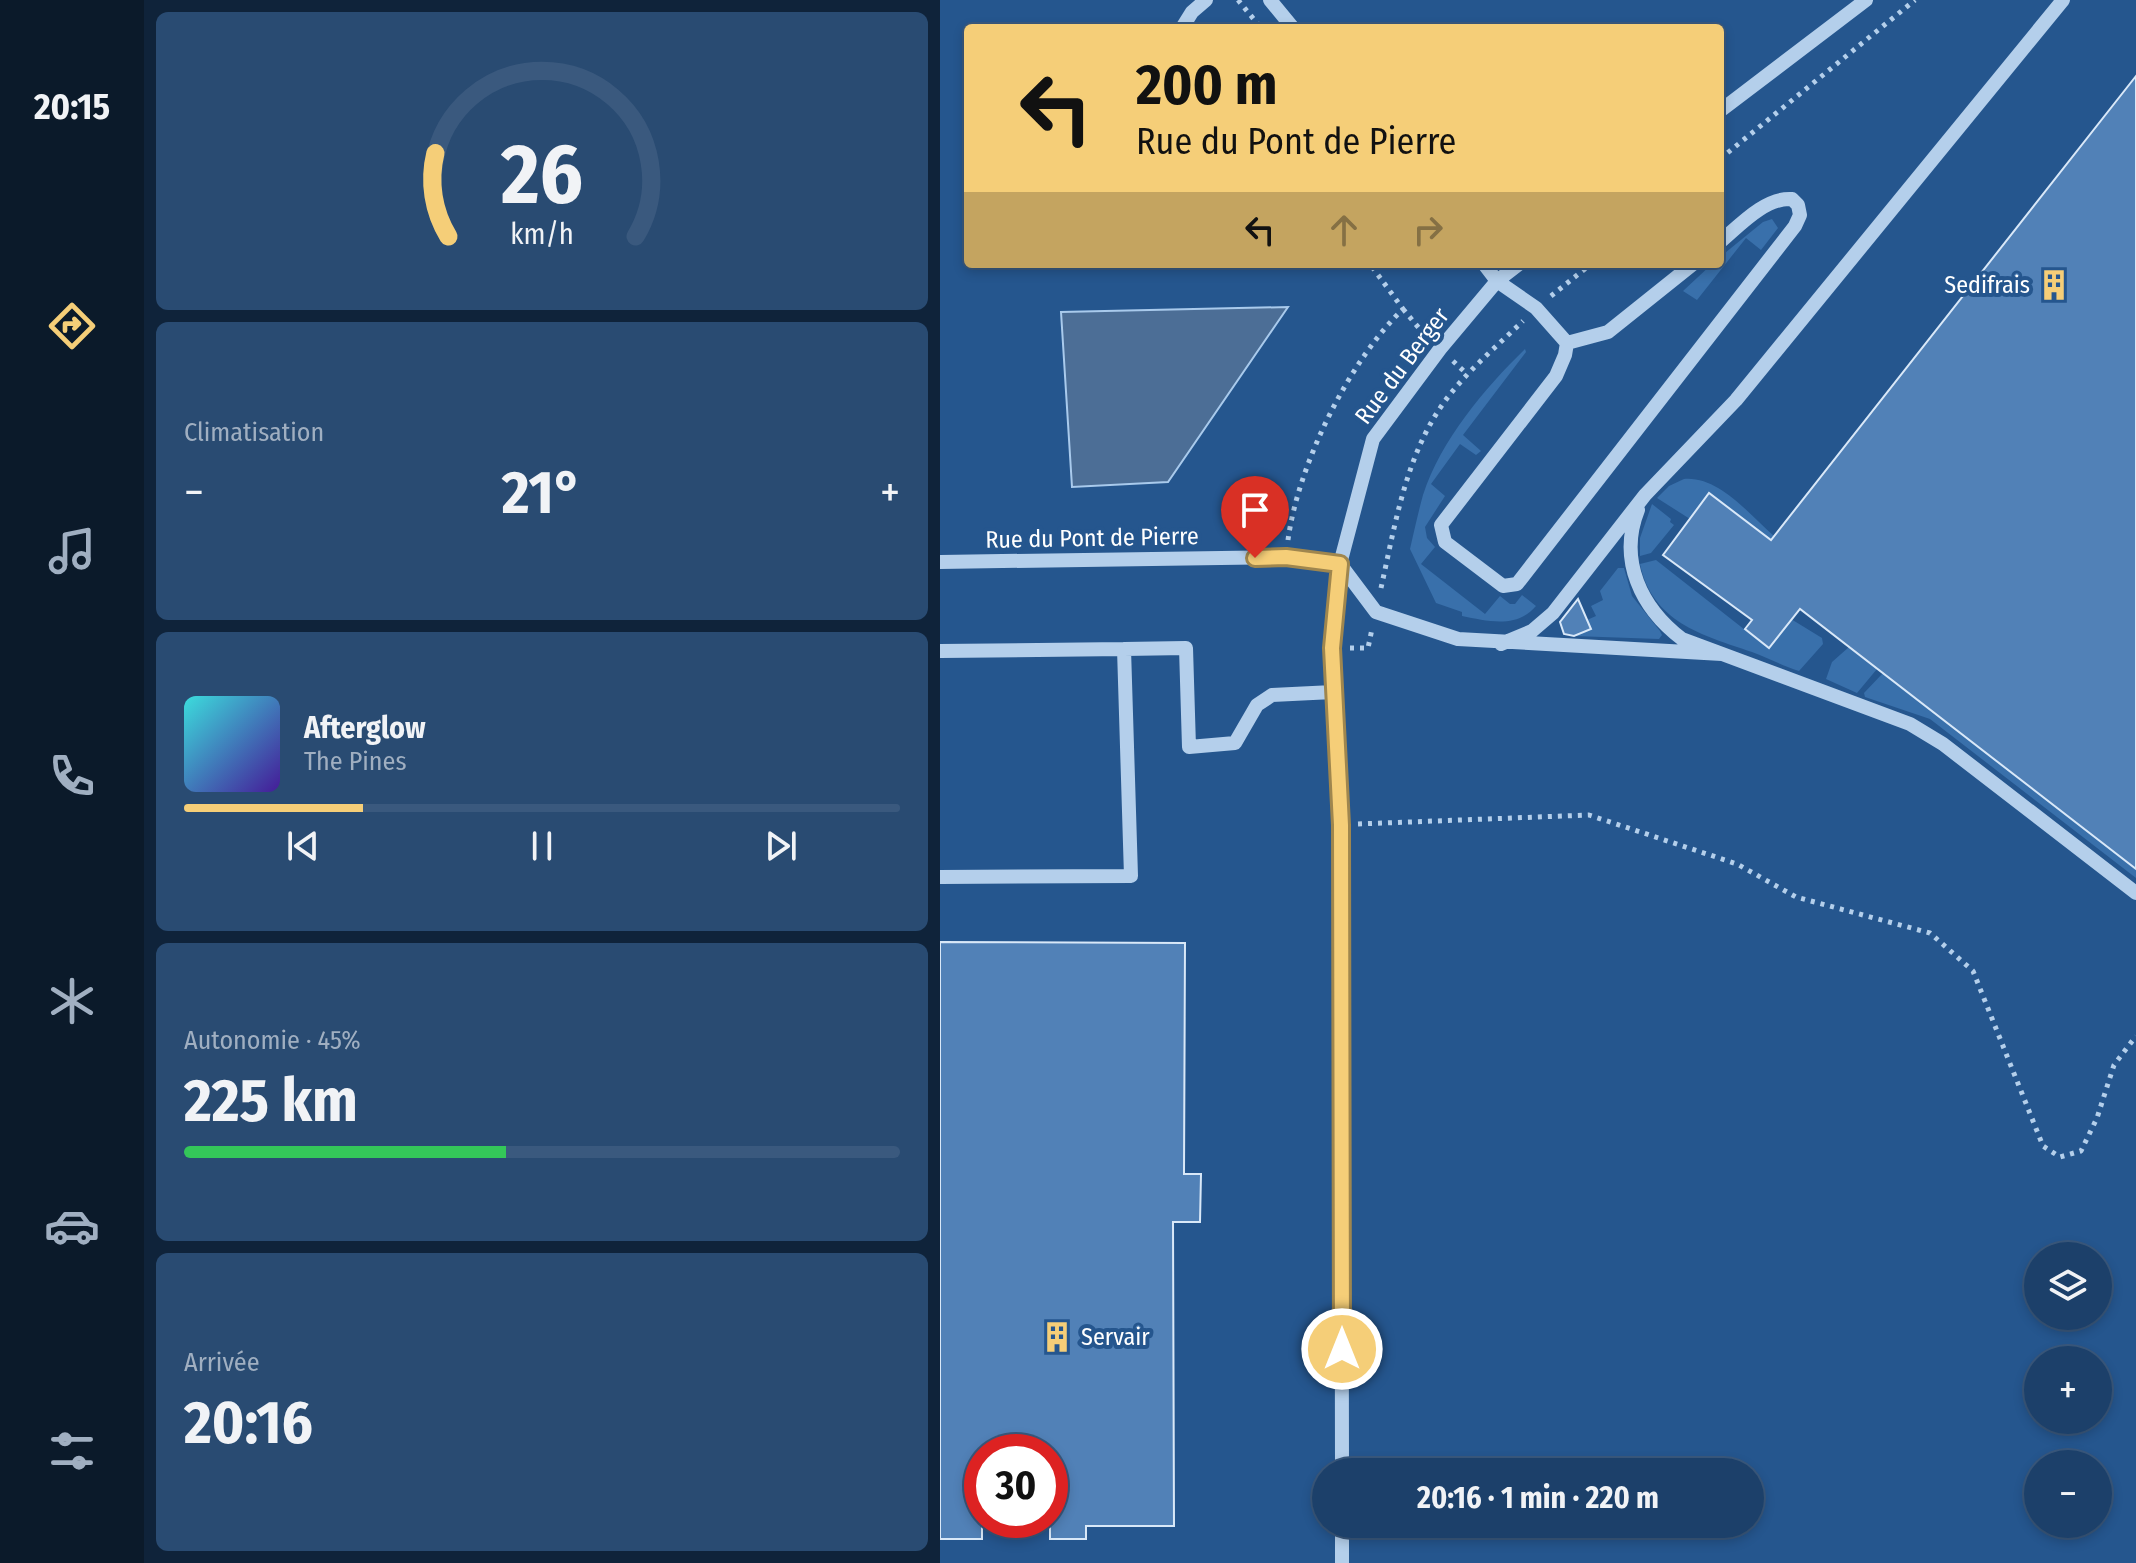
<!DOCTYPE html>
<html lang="fr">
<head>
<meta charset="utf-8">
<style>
	:root { --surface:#1c406a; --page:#294b72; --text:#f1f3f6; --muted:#a0afc1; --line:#3a597e; --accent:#f5ce78 }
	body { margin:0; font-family:"Fira Sans Condensed",sans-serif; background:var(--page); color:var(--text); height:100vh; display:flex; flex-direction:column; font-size:30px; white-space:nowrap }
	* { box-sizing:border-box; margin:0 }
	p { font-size:26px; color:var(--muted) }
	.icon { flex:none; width:44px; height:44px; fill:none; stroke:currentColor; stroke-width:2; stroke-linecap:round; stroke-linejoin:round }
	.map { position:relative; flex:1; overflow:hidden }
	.sheet { display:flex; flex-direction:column; gap:12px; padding:12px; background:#0f233a; width:796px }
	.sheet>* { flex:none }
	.top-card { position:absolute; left:24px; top:24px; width:760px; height:244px; border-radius:8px; box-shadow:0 4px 12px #0003,0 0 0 2px var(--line); background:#f5ce78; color:#111; overflow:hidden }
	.tools { position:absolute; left:1084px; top:1242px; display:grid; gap:16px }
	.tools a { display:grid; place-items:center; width:88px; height:88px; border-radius:50%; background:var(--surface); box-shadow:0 4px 12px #0003,0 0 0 2px var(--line); font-size:40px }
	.speed { position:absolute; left:24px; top:1434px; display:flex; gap:16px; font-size:40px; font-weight:700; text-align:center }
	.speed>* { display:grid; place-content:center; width:104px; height:104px; border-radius:50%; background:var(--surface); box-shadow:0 4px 12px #0003,0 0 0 2px var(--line); line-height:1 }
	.speed .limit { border:12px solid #d22; background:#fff; color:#111 }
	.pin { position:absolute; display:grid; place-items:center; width:68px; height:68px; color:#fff; margin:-82px -34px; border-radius:50% 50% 50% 0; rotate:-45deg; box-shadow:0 0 8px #0007 }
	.pin .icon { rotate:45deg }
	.me { position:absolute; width:88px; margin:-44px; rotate:0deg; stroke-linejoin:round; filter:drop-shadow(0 0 6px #0008) }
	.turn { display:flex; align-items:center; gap:28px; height:168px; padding:0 40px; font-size:36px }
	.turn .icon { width:104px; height:104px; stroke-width:2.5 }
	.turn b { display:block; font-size:56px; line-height:68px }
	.lanes { display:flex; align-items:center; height:76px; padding:0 40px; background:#0003; justify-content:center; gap:40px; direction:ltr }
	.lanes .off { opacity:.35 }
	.big { font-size:60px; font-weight:700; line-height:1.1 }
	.sheet .tile { flex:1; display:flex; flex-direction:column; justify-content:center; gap:12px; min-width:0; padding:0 28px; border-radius:12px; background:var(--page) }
	.sheet .dial { align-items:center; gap:0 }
	.dial svg { height:208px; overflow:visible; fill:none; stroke:var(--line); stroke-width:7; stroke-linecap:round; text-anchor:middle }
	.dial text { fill:var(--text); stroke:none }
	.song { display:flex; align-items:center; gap:24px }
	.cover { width:96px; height:96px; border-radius:12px; background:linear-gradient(135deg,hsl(180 70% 55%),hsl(260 70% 35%)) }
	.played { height:8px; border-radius:4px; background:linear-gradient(90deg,var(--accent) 25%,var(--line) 25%) }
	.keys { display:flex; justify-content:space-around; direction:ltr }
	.heat { display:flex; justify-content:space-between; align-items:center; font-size:44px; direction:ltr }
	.charge { height:12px; border-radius:6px; background:linear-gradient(90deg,#34c759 45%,var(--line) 0) }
	.trip { position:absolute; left:372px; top:1458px; width:452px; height:80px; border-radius:40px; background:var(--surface); box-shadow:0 4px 12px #0003,0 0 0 2px var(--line); font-weight:700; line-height:80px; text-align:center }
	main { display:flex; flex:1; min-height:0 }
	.tabs { display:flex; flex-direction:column; width:144px; justify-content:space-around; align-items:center; background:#0b1a2a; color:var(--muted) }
	.tabs .icon { width:56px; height:56px }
	.tabs .on { color:var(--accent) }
	.tabs b { font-size:36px; color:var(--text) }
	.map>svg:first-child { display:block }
	.green { fill:#3970ab }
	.water { fill:#4c6e96; stroke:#a9caec; stroke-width:2 }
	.building { fill:#5181b7; stroke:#d9e8f8; stroke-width:2 }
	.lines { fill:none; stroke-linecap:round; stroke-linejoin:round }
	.path { stroke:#b4cfeb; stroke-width:5; stroke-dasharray:4 6; stroke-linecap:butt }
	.minor { stroke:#b4cfeb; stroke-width:14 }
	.route-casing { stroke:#9f864e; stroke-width:20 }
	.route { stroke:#f5ce78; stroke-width:14 }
	.labels { text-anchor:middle; stroke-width:8; stroke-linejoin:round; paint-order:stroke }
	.poi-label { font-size:24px; fill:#fff; stroke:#25568e; text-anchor:end }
	.street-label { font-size:24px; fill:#fff; stroke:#25568e }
</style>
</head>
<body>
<main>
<nav class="tabs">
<b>20:15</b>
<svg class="icon on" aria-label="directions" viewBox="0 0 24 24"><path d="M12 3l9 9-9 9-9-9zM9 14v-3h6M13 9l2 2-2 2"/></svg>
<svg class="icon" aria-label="music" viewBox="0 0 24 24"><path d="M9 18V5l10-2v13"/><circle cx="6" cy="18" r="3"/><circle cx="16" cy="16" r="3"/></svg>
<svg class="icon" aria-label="phone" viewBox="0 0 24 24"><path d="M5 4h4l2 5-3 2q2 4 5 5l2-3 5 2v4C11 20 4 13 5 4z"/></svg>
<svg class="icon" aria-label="climate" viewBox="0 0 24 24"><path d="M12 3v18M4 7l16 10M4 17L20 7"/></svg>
<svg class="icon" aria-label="car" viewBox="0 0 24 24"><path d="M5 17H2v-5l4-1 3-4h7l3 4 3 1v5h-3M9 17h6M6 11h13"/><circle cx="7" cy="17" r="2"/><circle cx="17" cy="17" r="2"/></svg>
<svg class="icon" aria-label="filters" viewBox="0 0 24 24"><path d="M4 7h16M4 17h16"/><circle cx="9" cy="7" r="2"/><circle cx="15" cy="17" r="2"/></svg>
</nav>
<section class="sheet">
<div class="tile dial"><svg viewBox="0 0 100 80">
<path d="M14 69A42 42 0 1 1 86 69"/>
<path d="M14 69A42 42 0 0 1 9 37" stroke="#f5ce78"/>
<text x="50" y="56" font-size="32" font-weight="700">26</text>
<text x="50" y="72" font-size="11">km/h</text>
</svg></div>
<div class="tile"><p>Climatisation</p>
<div class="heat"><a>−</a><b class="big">21°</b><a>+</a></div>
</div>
<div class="tile">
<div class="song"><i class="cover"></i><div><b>Afterglow</b><p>The Pines</p></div></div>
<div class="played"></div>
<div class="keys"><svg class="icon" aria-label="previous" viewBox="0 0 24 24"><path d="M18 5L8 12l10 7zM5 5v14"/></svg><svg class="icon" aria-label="pause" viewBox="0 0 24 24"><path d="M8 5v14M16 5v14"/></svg><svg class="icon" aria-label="next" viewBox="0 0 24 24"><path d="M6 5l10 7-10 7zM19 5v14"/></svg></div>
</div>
<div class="tile"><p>Autonomie · 45%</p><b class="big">225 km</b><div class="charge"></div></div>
<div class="tile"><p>Arrivée</p><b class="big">20:16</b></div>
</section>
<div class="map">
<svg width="1196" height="1563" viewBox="0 0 1196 1563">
	<rect width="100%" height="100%" fill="#25568e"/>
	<path class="green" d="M 832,219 L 838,228 L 821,250 L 806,238 L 757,300 L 743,291 L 772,264 L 780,264 L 780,257 L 823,222 Z
		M 585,349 L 586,352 L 523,435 L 541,451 L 536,455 L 520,444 L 491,484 L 505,496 L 485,527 L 487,538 L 495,547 L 481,564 L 545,614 L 560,596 L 570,604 L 575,604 L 582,595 L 596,606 C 576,629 548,621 522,616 L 522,612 L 496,603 L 470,549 C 474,532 478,513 483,495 C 501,440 544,389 585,349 Z
		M 744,479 C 779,476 810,515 834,536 L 831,540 L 750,519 L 717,498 L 729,486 Z
		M 712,504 L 731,519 L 730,522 L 734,525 L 711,553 L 700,556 L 700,538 Z
		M 716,560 L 828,648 L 851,619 L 882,638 L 883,644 L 859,671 C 843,666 828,658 812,652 C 762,635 712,622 700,564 Z
		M 678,568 L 684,568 L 692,596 L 720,631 L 722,635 L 719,639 L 634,636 L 651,629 L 647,620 L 656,616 L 651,606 L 663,600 L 660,591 Z
		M 909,647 L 937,669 L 917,693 L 886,679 L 892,662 Z
		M 943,673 L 1196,869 L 1196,878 L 990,719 L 925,697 L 924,693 Z"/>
	<path class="water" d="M 348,307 L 228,482 L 132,487 L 121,312 Z"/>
	<path class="building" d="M 1196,76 L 1196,869 L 860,609 L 829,648 L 805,629 L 812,620 L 723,555 L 769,493 L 831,540 Z
		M 638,599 L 651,629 L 634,636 L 624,634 L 620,622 Z
		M 0,942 L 245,943 L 244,1174 L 261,1174 L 260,1222 L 233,1222 L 234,1526 L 146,1526 L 146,1539 L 110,1539 L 110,1452 L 42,1452 L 42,1539 L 0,1539 Z"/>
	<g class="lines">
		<path class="path" d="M 298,0 L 321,28
			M 780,159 L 975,0
			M 611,296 L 651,264
			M 463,309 L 488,339
			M 513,361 L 527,374
			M 348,540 C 358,465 409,361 463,309 L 430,264
			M 441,588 C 455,525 466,454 505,401 C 527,371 556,347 583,321
			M 410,648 L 428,648 L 432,629
			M 418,824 L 649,815 L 797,864 L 856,897 L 990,933 L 1033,971 L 1103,1146 L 1120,1157 L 1141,1151 L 1157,1118 L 1174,1065 L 1196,1036"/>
		<path class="minor" d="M 330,0 L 353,28
			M 242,28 L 252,12 L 266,0
			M 780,111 L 926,0
			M 544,264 L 557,281 L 596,308 L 627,343 L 625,355 L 616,376 L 501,525 L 505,542 L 563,586 L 577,584 L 855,226 L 860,215 L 858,205 L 852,199 C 825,197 799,226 780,242
			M 627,343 L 668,332 L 753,264
			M 698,510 C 678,560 701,608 742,639 L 970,724 L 1003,744 L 1196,893
			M 0,562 L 346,557 L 400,564 L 436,612 L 518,639 L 782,654
			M 561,644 L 592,631 L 613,613 L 705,495 L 796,400 L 1123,0
			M 184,649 L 246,648 L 249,747 L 295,743 L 317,705 L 332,695 L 393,692
			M 0,651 L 184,649 L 191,876 L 0,877
			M 402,1472 L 401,825 L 392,648 L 400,564 L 433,439 L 500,349 L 557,281 L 579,264
			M 402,1524 L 402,1563"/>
	</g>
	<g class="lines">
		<defs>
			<path id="route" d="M 315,558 L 346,557 L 400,564 L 392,648 L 401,825 L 402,1349"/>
		</defs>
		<use href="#route" class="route-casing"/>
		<use href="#route" class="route"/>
	</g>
	<defs>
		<symbol id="building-bare" viewBox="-9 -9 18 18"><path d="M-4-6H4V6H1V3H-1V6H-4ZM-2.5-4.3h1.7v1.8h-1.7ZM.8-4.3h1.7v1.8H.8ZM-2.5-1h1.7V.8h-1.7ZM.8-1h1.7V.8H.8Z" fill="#f5ce78" stroke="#25568e" stroke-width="2.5" paint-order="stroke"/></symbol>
	</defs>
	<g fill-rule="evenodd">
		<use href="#building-bare" x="1092" y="263" width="44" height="44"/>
		<use href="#building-bare" x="95" y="1315" width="44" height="44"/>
	</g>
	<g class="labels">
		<g class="poi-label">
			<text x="1090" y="293">Sedifrais</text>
			<text x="141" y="1345" text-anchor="start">Servair</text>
		</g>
		<g class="street-label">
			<text transform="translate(462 366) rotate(-53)" y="8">Rue du Berger</text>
			<text transform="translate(152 538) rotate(-1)" y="8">Rue du Pont de Pierre</text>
		</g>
	</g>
</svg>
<div class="tools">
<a><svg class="icon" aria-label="layers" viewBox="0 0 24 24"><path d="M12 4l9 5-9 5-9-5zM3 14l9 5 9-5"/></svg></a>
<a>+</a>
<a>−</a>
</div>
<div class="speed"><div class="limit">30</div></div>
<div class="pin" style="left:315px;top:558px;background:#d93025"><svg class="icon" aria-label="arrive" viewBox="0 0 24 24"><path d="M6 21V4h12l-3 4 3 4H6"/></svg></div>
<svg class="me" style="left:402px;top:1349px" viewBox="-20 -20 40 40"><circle r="17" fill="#f5ce78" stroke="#fff" stroke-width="3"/><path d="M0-11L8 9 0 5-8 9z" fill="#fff"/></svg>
<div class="trip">20:16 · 1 min · 220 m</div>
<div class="top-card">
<div class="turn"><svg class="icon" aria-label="left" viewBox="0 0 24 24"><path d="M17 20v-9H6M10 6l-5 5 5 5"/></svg><div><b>200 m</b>Rue du Pont de Pierre</div></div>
<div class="lanes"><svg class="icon" aria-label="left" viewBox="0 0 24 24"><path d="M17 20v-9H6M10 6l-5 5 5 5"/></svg><svg class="icon off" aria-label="ahead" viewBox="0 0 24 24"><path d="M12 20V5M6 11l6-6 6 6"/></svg><svg class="icon off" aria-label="right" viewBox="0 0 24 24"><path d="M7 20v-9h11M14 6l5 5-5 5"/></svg></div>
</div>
</div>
</main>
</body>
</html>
